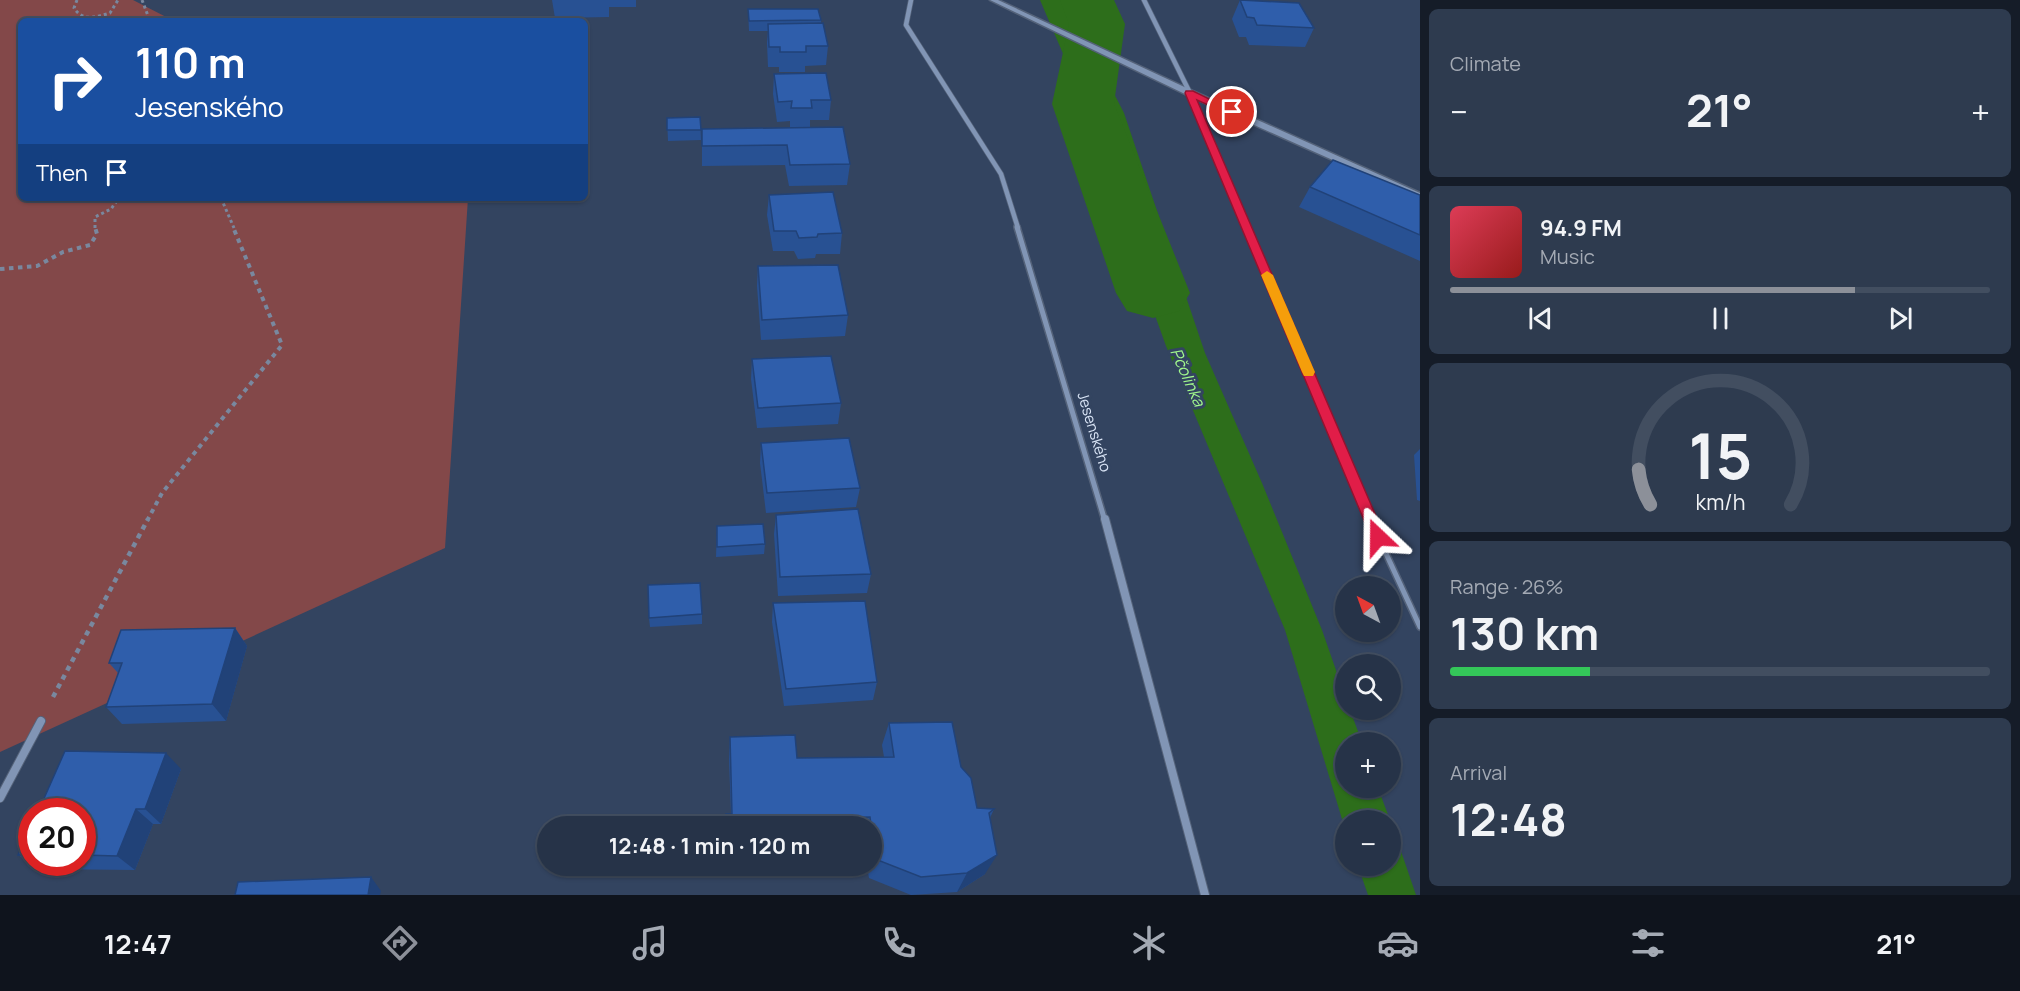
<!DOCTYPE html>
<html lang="en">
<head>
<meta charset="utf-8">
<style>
	:root { --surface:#263348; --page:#2e3b4f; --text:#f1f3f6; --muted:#a4aab4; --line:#424e60; --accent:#8c9099 }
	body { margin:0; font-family:Manrope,sans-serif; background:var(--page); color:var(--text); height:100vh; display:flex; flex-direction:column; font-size:22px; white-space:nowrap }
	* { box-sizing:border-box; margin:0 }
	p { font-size:20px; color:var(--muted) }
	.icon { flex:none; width:33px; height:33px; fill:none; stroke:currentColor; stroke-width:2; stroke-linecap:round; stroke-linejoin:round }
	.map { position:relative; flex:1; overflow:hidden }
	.side { display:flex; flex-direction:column; gap:9px; padding:9px; background:#151c28; width:600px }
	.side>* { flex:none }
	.top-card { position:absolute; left:18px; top:18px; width:570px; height:183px; border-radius:9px; box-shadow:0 2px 4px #0004,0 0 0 2px var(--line); background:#1a4fa0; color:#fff; overflow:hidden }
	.needle { width:39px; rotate:319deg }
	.tools { position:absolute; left:1335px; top:576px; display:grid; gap:12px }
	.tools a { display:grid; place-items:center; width:66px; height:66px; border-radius:50%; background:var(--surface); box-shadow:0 2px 4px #0004,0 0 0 2px var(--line); font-size:30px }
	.speed { position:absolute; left:18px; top:798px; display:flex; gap:12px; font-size:30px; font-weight:700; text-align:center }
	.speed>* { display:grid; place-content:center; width:78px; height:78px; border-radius:50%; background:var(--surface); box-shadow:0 2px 4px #0004,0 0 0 2px var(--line); line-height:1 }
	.speed .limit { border:9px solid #d22; background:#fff; color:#111 }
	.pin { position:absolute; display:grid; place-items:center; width:51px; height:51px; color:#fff; margin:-26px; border:3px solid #fff; border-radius:50%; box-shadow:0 2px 6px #0007 }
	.me { position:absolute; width:66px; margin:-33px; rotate:337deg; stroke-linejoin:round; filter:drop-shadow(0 0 4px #0008) }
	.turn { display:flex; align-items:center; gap:21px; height:126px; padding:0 18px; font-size:27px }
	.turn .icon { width:78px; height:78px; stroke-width:2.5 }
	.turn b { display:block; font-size:42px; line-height:51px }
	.then { display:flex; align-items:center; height:57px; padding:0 18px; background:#0003; gap:12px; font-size:22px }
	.big { font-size:45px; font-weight:700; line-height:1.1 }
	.side .tile { flex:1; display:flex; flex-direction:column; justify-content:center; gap:9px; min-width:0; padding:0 21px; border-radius:9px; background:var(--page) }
	.side .dial { align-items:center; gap:0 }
	.dial svg { height:156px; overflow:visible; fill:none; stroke:var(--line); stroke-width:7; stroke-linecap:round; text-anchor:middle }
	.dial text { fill:var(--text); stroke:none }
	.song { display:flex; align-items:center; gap:18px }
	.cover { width:72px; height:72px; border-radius:9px; background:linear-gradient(135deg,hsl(350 70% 55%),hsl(0 70% 35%)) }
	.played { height:6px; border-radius:3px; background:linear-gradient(90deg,var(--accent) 75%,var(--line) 75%) }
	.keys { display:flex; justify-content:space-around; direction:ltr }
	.heat { display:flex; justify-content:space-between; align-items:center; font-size:33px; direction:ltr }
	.charge { height:9px; border-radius:4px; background:linear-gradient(90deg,#34c759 26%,var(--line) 0) }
	.trip { position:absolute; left:537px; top:816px; width:345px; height:60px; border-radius:30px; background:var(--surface); box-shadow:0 2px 4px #0004,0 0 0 2px var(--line); font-weight:700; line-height:60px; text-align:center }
	.tabs { display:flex; height:96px; justify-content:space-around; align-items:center; background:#0f141d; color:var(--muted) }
	.tabs .icon { width:42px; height:42px }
	.tabs .active { color:var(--accent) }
	.tabs b { font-size:27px; color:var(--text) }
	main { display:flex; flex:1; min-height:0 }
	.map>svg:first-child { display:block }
	.green { fill:#834849 }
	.water { fill:#2d6e1b }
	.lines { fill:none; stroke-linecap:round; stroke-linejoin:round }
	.river { fill:#2d6e1b; fill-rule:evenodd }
	.service-far2-casing { stroke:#546279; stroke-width:4.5 }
	.service-far1-casing { stroke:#546279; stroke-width:7 }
	.service-casing { stroke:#546279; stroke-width:8 }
	.minor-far2-casing { stroke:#546279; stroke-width:6 }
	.minor-far1-casing { stroke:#546279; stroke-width:8 }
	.minor-casing { stroke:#546279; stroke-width:10 }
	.tertiary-casing { stroke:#546279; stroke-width:3 }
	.path-far2 { stroke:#79889f; stroke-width:3; stroke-dasharray:3 3; stroke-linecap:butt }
	.path-far1 { stroke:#79889f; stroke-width:4; stroke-dasharray:4.5 4.5; stroke-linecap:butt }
	.path { stroke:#79889f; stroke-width:4.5; stroke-dasharray:5 5; stroke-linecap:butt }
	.service-far2 { stroke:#8195b5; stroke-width:3 }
	.service-far1 { stroke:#8195b5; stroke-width:4.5 }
	.service { stroke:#8195b5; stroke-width:5 }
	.minor-far2 { stroke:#8195b5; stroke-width:4.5 }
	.minor-far1 { stroke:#8195b5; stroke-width:5 }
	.minor { stroke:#8195b5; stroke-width:8 }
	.tertiary { fill:#8195b5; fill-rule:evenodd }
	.wall { fill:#285193 }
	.shaded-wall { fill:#214278 }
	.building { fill:#2f5eab; stroke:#214278; stroke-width:1.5 }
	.route { fill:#e11d48; stroke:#92132f; stroke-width:1.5 }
	.slow { fill:#f59e0b }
	.labels { text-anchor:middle; stroke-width:6; stroke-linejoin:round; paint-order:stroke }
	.street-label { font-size:15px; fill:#dae5f6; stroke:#334460 }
	.water-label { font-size:16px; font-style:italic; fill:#a2f98d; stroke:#334460 }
</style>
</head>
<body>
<main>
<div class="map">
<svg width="1420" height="895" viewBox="0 0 1420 895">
	<rect width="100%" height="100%" fill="#334460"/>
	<path class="green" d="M 0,0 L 133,0 L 174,21 L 21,21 L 21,198 L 468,198 L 445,548 L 0,752 Z"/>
	<path class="water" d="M 1040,0 L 1066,0 L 1124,113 L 1205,353 L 1262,483 L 1322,630 L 1345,696 L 1346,710 L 1350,710 L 1362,742 L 1346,742 L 1346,788 L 1378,788 L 1390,820 L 1346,820 L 1345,829 L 1285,630 L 1166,346 L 1123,226 L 1095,111 L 1064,56 Z
		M 1391,822 L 1416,895 L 1368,895 L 1358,866 L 1390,866 Z"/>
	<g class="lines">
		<path class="river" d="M 1060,0 L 1114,0 L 1125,24 L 1114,104 L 1190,293 L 1179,311 L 1153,318 L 1127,311 L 1116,293 L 1052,104 L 1069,24 Z"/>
		<defs>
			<path id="service-far2" d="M 1190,93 L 1247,228"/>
			<path id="service-far1" d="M 1247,227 L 1371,521"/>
			<path id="service" d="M 1370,519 L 1420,627"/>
			<path id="minor-far2" d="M 911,0 L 906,25 L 1001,174 L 1018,228
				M 1144,0 L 1190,93"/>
			<path id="minor-far1" d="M 1017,227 L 1105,521"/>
			<path id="minor" d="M 1105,519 L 1205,895
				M 0,798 L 41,721"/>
			<path id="tertiary" d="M 990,0 L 998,0 L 1193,91 L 1420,193 L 1420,199 L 1187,95 Z"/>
		</defs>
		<use href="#service-far2" class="service-far2-casing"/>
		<use href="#service-far1" class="service-far1-casing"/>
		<use href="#service" class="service-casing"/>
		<use href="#minor-far2" class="minor-far2-casing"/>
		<use href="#minor-far1" class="minor-far1-casing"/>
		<use href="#minor" class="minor-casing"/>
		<use href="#tertiary" class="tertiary-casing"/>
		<path class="path-far2" d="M 77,0 L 74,8 C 83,22 96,17 110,13 L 118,0
			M 142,0 L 150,21
			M 221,198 L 234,228
			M 95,228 L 95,217 L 111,209 L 119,198"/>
		<path class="path-far1" d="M 0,269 L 37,266 L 63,252 L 90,245 L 97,234 L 95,227
			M 147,521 L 162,493 L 282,345 L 233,227"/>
		<path class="path" d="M 53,697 L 148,519"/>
		<use href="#service-far2" class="service-far2"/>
		<use href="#service-far1" class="service-far1"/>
		<use href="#service" class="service"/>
		<use href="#minor-far2" class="minor-far2"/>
		<use href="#minor-far1" class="minor-far1"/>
		<use href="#minor" class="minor"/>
		<use href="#tertiary" class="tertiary"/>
	</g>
	<path class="wall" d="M 552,0 L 636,0 L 636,7 L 609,7 L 609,17 L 555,18 Z
		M 1240,0 L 1314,28 L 1305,47 L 1249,45 L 1246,37 L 1239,37 L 1232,19 Z
		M 748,9 L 821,20 L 821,23 L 828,46 L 826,65 L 805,66 L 805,72 L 779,72 L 779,67 L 768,67 L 767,43 L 768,31 L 749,31 Z
		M 774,74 L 831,100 L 829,120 L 810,120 L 810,128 L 850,164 L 847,185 L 789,186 L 785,165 L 702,166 L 702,129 L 790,128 L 790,121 L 777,122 L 773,94 Z
		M 700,117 L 701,140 L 668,141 L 667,118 Z
		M 1310,187 L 1420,195 L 1420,261 L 1299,207 Z
		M 769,195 L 842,233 L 840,254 L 816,254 L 815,258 L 798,259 L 794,251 L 773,251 L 767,215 Z
		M 758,266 L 848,315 L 845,336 L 761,340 L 757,286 Z
		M 752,359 L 841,403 L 838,424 L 757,428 L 751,379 Z
		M 761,443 L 860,488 L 856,507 L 766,513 L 760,463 Z
		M 1420,449 L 1420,501 L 1417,500 L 1414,455 Z
		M 776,515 L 871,574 L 867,593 L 778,596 L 774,534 Z
		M 717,526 L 765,544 L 764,554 L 716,557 Z
		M 773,603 L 877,682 L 873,700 L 784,706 L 772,622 Z
		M 702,614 L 702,624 L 650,627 L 649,618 Z
		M 235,628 L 247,646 L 226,721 L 122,724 L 106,707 L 118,673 L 109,663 Z
		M 889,723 L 961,767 L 977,808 L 994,809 L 990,818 L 985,874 L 957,892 L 911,895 L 869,878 L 867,866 L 872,866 L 872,826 L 726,826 L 726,814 L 731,814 L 729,759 L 730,737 L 797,758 L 884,757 L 882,745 Z
		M 181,769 L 161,824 L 153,824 L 135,870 L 39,869 L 18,855 L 32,825 L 32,862 L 82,862 L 82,812 Z"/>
	<path class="shaded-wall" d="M 235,628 L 247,646 L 226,721 L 212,704 Z
		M 166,753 L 181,769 L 161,824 L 145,809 Z
		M 136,809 L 153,824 L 135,870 L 117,856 Z
		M 997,855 L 985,874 L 957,892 L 967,873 Z
		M 371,877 L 381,891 L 380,895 L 368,895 Z"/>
	<path class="building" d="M 1240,0 L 1299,3 L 1314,28 L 1257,25 L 1254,18 L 1247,17 Z
		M 748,9 L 818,9 L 821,20 L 749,21 Z
		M 823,23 L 828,46 L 806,46 L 806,52 L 780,52 L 780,47 L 769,47 L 768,24 Z
		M 826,73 L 831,100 L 811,100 L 812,108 L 791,108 L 792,101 L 778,102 L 774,74 Z
		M 700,117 L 701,130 L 667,130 L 667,118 Z
		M 843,127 L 850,164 L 790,165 L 787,145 L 702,146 L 702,129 Z
		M 1333,160 L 1420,195 L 1420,235 L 1310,187 Z
		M 833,192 L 842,233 L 818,234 L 817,237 L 799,238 L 796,231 L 774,231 L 769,195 Z
		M 838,265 L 848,315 L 762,320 L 758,266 Z
		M 831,356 L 841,403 L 758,408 L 752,359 Z
		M 849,438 L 860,488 L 767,493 L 761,443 Z
		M 858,509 L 871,574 L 780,577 L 776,515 Z
		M 763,524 L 765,544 L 717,547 L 717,526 Z
		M 700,583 L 702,614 L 649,618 L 648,585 Z
		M 865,601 L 877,682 L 786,689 L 773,603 Z
		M 235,628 L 212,704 L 106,707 L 122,663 L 109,663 L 121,630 Z
		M 952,722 L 961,767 L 971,778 L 977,808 L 994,809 L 989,813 L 997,855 L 967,873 L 921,877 L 875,859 L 870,817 L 801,818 L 802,826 L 732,826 L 732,819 L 727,819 L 726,814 L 732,814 L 730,737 L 795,735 L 797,758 L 894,757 L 889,723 Z
		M 65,751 L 166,753 L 145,809 L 136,809 L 117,856 L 82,855 L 82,812 L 38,812 Z
		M 32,825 L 32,855 L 18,855 Z
		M 371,877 L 368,895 L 235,895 L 238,882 Z"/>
	<path class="route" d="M 1186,91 L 1193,91 L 1236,112 L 1228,114 L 1197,100 L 1385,537 L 1383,541 L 1373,541 L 1371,537 L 1185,93 Z"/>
	<path class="slow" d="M 1267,271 L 1273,275 L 1315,372 L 1313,376 L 1304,376 L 1302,372 L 1261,275 Z"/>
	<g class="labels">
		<g class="street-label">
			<text transform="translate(1094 432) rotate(73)" y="5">Jesenského</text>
		</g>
		<g class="water-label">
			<text transform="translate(1188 377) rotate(66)" y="6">Pčolinka</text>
		</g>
	</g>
</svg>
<div class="tools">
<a><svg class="needle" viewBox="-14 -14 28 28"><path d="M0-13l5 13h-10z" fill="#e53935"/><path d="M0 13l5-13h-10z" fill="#a4aab4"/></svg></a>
<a><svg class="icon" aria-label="search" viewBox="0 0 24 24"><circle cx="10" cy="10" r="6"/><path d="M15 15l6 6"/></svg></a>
<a>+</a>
<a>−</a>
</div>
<div class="speed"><div class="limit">20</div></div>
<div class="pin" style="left:1232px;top:112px;background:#d93025"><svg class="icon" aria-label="arrive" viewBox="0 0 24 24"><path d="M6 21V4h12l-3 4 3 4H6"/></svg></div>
<svg class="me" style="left:1378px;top:537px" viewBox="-20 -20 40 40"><path d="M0-17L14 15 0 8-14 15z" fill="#e11d48" stroke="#fff" stroke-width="4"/></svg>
<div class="trip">12:48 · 1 min · 120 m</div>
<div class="top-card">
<div class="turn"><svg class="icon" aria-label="right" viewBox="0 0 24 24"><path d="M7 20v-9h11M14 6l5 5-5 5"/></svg><div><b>110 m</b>Jesenského</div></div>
<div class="then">Then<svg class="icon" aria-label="arrive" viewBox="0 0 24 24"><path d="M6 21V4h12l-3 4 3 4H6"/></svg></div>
</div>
</div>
<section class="side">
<div class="tile"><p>Climate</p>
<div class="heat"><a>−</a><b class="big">21°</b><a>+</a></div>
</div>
<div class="tile">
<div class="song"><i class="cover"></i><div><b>94.9 FM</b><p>Music</p></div></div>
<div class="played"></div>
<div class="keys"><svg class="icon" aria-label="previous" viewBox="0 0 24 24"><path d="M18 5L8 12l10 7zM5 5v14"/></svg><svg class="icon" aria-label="pause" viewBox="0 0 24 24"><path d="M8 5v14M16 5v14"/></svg><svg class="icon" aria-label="next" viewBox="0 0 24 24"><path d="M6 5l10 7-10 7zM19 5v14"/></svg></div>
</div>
<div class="tile dial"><svg viewBox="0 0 100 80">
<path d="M14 69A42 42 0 1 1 86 69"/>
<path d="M14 69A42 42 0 0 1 8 51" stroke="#8c9099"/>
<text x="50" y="56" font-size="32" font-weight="700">15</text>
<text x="50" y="72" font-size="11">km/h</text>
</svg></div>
<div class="tile"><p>Range · 26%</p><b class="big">130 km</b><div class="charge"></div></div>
<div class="tile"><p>Arrival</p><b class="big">12:48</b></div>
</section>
</main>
<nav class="tabs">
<b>12:47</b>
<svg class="icon active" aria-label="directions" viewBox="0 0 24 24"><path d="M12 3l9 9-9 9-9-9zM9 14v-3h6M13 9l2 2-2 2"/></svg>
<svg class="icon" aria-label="music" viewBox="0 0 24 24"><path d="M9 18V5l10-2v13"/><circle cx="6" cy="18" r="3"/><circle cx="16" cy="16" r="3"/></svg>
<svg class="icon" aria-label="phone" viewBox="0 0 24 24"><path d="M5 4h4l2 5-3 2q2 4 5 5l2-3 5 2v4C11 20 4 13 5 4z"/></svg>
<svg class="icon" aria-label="climate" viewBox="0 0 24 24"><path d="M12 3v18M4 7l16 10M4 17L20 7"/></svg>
<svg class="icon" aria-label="car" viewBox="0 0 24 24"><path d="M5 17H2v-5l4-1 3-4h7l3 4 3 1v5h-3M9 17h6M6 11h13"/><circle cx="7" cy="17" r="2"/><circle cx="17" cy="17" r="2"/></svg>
<svg class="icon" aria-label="filters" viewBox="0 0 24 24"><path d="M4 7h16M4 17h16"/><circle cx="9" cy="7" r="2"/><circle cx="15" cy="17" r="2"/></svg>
<b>21°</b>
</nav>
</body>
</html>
